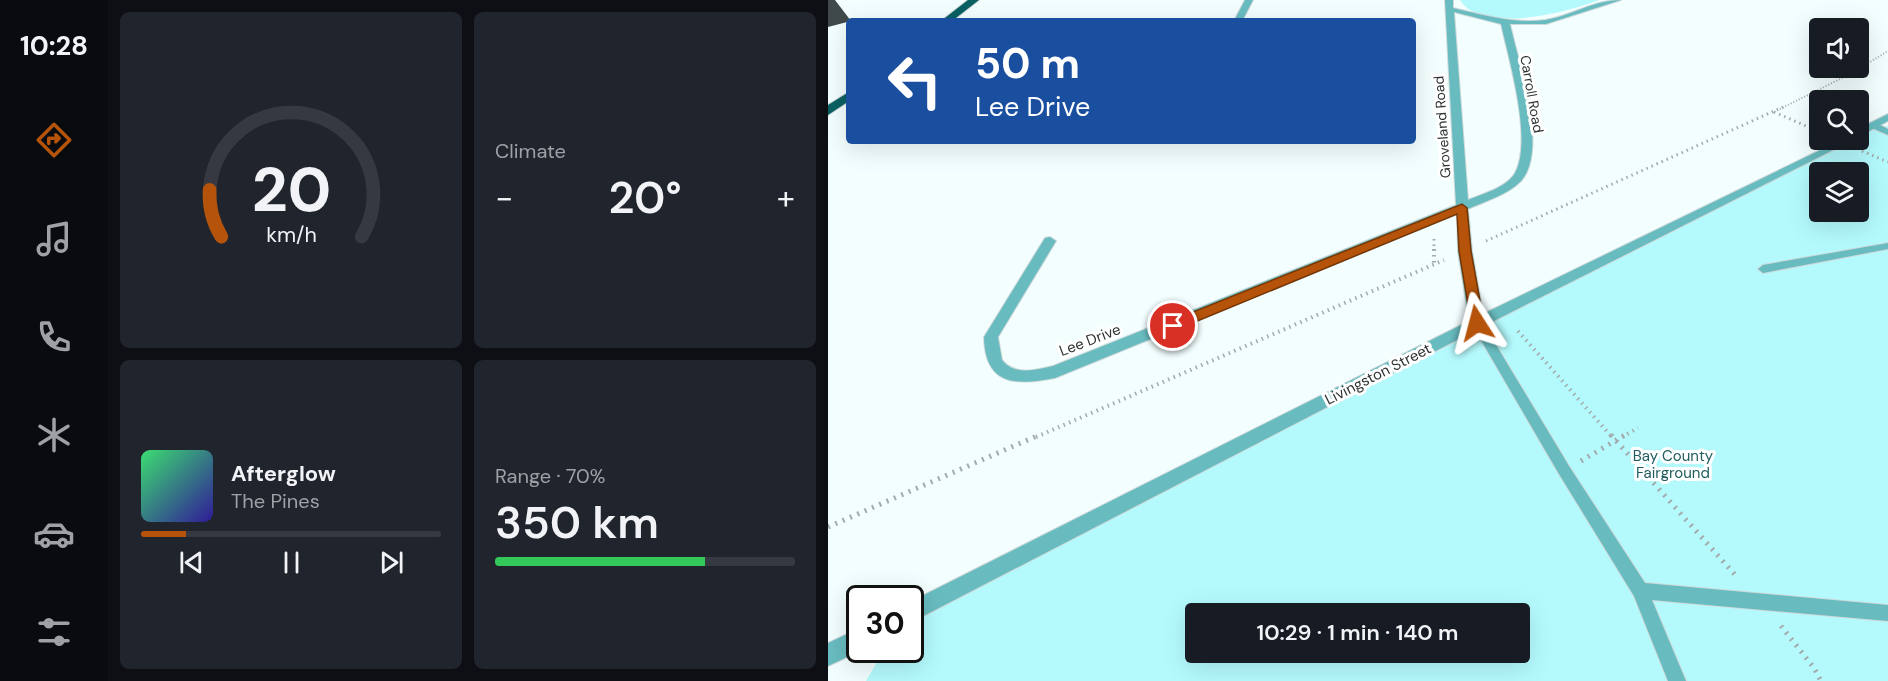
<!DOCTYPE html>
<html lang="en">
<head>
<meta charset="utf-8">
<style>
	:root { --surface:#171b24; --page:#20242c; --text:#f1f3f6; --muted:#9ea1a6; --line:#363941; --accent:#b45309 }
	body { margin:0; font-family:"DM Sans",sans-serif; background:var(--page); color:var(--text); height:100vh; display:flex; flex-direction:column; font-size:22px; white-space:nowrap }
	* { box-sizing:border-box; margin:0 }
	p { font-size:20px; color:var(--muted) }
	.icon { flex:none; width:33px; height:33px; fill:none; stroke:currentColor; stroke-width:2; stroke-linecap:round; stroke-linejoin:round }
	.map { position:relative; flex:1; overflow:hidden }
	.details { display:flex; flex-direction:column; gap:12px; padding:12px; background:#0d0f14; width:720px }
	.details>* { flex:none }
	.banner { position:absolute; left:18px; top:18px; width:570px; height:126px; border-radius:6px; box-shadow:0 6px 24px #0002; background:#1a4fa0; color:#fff; overflow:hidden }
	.controls { position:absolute; left:981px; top:18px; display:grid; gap:12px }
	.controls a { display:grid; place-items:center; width:60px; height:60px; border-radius:6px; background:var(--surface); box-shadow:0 6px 24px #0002; font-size:30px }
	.speed { position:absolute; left:18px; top:585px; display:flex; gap:12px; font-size:30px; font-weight:700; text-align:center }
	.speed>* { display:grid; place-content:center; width:78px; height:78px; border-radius:50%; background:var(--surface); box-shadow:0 6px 24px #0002; line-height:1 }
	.speed .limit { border:3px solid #111; border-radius:9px; background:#fff; color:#111 }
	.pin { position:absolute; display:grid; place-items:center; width:51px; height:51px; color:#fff; margin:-26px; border:3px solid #fff; border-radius:50%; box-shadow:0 2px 6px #0007 }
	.me { position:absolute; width:66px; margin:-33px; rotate:351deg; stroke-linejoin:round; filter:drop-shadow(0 0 4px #0008) }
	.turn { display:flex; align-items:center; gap:21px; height:126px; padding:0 30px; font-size:27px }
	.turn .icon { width:78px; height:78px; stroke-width:2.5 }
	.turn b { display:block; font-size:42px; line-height:51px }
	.big { font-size:45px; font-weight:600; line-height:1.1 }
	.details .widget { flex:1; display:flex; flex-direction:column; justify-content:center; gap:9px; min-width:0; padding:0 21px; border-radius:9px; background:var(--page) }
	.details .dial { align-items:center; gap:0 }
	.dial svg { height:156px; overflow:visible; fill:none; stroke:var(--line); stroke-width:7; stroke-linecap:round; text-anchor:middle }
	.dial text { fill:var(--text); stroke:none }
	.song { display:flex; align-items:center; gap:18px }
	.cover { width:72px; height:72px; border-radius:9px; background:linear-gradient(135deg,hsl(140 70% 55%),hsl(250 70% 35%)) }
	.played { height:6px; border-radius:3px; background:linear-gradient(90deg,var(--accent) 15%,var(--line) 15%) }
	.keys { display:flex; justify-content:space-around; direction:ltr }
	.heat { display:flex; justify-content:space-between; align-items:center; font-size:33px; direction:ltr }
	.charge { height:9px; border-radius:4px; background:linear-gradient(90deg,#34c759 70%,var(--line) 0) }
	.details .tiles { flex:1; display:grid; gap:12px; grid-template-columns:repeat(2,1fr) }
	.trip { position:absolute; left:357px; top:603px; width:345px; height:60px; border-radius:6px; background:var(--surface); box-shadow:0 6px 24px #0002; font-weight:600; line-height:60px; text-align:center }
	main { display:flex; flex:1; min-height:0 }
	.tabs { display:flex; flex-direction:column; width:108px; justify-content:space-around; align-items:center; background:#090b0e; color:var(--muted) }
	.tabs .icon { width:42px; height:42px }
	.tabs .active { color:var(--accent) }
	.tabs b { font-size:27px; color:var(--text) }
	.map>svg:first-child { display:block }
	.green { fill:#b4fafd; fill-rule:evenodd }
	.building { fill:#404949 }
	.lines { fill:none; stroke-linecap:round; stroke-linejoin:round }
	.lane-casing { stroke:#d0d9da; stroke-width:2 }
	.street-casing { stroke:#d0d9da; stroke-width:2 }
	.highway-casing { stroke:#d0d9da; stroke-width:2 }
	.path-far3 { stroke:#a3abac; stroke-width:2; stroke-dasharray:1 2; stroke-linecap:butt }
	.path-far2 { stroke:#a3abac; stroke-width:3; stroke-dasharray:1.5 4; stroke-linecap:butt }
	.path-far1 { stroke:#a3abac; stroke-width:4; stroke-dasharray:1.5 4.5; stroke-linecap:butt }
	.path { stroke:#a3abac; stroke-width:5; stroke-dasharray:2 6; stroke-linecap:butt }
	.lane { fill:#68bcc0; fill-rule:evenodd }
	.street { fill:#68bcc0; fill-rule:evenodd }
	.highway { fill:#0a6063; fill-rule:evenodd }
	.route { fill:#b45309; stroke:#753606; stroke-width:1.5 }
	.labels { text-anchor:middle; stroke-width:6; stroke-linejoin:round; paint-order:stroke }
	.far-street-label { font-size:14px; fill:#2e3232; stroke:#fff }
	.street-label { font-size:15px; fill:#2e3232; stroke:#fff }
	.park-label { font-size:15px; fill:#215d5f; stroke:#fff }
</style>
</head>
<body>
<main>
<nav class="tabs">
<b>10:28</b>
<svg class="icon active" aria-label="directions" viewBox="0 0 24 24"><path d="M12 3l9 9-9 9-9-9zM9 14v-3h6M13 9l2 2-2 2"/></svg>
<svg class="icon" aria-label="music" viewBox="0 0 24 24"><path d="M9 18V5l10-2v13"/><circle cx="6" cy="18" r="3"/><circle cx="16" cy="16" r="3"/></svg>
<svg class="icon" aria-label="phone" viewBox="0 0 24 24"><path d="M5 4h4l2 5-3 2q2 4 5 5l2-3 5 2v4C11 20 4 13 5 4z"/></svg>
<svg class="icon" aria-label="climate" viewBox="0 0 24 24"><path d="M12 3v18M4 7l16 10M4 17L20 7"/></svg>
<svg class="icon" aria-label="car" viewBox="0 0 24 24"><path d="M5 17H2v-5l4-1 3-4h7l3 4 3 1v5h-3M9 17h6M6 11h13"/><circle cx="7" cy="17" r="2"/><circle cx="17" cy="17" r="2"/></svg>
<svg class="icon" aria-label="filters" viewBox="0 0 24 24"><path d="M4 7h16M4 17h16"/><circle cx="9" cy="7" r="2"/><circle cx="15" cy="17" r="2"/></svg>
</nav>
<section class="details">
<div class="tiles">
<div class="widget dial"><svg viewBox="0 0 100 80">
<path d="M14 69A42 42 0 1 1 86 69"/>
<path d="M14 69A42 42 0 0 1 8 45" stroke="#b45309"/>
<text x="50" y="56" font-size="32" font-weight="700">20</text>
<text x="50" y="72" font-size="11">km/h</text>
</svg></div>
<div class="widget"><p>Climate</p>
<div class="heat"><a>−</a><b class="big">20°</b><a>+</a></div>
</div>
<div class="widget">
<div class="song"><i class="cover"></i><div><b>Afterglow</b><p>The Pines</p></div></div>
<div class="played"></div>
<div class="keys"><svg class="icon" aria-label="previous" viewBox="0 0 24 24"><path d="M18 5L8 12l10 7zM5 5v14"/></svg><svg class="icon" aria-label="pause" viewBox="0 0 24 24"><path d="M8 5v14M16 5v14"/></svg><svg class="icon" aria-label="next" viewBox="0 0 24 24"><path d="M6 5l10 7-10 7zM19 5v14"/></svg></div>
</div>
<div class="widget"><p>Range · 70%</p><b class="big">350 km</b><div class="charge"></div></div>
</div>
</section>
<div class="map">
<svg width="1060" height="681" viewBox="0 0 1060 681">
	<rect width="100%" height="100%" fill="#f3feff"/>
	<path class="green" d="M 632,0 L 771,0 C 740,12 654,35 632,0 Z
		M 1047,126 L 1060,126 L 1060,681 L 38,681 L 56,650 L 82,650 L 83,620 L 967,166 L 1020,140 L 1030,140 L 1031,134 ZM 992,172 L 1030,172 L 1030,212 L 992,212 ZM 368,614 L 692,614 L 692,652 L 368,652 Z"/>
	<path class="building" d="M 0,0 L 7,0 L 23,21 L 0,27 Z"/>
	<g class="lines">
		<defs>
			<path id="lane" d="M 1044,124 L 1050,124 L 1060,129 L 1060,135 L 1044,128 Z
				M 1060,243 L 1060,249 L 935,273 L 930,269 L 935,265 Z
				M 649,319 L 653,320 L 741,466 L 817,583 L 1060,605 L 1060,621 L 824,600 L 858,681 L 840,681 L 806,596 L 731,474 L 643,323 Z"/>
			<path id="street" d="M 417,0 L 425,0 L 414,21 L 406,21 Z
				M 617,0 L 625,0 L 625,8 C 655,15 686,24 717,20 C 743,16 766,0 793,0 L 718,24 L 682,24 C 690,61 721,150 693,181 C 679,195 658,201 640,209 L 644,251 L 655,314 L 1013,140 L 1025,140 L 654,327 L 82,623 L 82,602 L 641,321 L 630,251 L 629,214 L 227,378 C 187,386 157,385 156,337 L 217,238 L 222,237 L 228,241 L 170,337 L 174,360 C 187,376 207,370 225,366 L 628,205 ZM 626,12 L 673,24 C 681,60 705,140 687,173 C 678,188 654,194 640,200 Z
				M 1060,114 L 1060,121 L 1030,137 L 1030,129 Z
				M 32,628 L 32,650 L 34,650 L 0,666 L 0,643 Z"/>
			<path id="highway" d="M 140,0 L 151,0 L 124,21 L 113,21 Z
				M 21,92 L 21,101 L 0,115 L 0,105 Z"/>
		</defs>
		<use href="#lane" class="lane-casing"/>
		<use href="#street" class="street-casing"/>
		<use href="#highway" class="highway-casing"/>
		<path class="path-far3" d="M 952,109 L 1024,73 L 1060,51"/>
		<path class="path-far2" d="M 946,112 L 992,132
			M 1034,151 L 1060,162
			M 606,239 L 606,251
			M 658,241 L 955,107"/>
		<path class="path-far1" d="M 606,249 L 606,265
			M 690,331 L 784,437
			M 208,437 L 616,260
			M 794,437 L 810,428"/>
		<path class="path" d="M 783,435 L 908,576
			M 753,461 L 797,435
			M 0,527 L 211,435
			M 953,626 L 986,668 L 993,681"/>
		<use href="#lane" class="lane"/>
		<use href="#street" class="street"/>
		<use href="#highway" class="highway"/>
	</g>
	<path class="route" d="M 634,204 L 639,208 L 643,251 L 656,323 L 654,326 L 644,326 L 643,323 L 631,251 L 629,214 L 350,329 L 340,329 L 338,326 L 340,322 Z"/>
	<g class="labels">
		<g class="far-street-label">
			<text transform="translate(704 94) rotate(80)" y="5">Carroll Road</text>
			<text transform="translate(614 127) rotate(-94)" y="5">Groveland Road</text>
		</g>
		<g class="street-label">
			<text transform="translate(262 340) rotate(-21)" y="5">Lee Drive</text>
			<text transform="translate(550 374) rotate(-27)" y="5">Livingston Street</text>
		</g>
		<g class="park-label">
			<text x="845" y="461">Bay County<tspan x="845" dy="17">Fairground</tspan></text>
		</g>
	</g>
</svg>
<div class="controls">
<a><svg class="icon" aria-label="sound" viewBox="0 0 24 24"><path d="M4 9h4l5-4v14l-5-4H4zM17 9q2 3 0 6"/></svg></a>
<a><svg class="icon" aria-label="search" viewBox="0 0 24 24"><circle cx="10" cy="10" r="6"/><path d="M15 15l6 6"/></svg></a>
<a><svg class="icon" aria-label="layers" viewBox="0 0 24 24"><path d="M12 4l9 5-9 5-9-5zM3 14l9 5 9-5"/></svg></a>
</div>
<div class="speed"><div class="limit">30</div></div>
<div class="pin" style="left:345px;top:326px;background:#d93025"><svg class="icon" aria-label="arrive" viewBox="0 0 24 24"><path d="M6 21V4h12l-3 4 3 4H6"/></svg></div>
<svg class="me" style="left:649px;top:323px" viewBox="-20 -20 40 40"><path d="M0-17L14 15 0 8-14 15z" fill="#b45309" stroke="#fff" stroke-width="4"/></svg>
<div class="trip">10:29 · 1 min · 140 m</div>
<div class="banner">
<div class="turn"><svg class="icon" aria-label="left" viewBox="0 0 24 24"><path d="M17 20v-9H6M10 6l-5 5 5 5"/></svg><div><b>50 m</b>Lee Drive</div></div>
</div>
</div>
</main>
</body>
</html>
